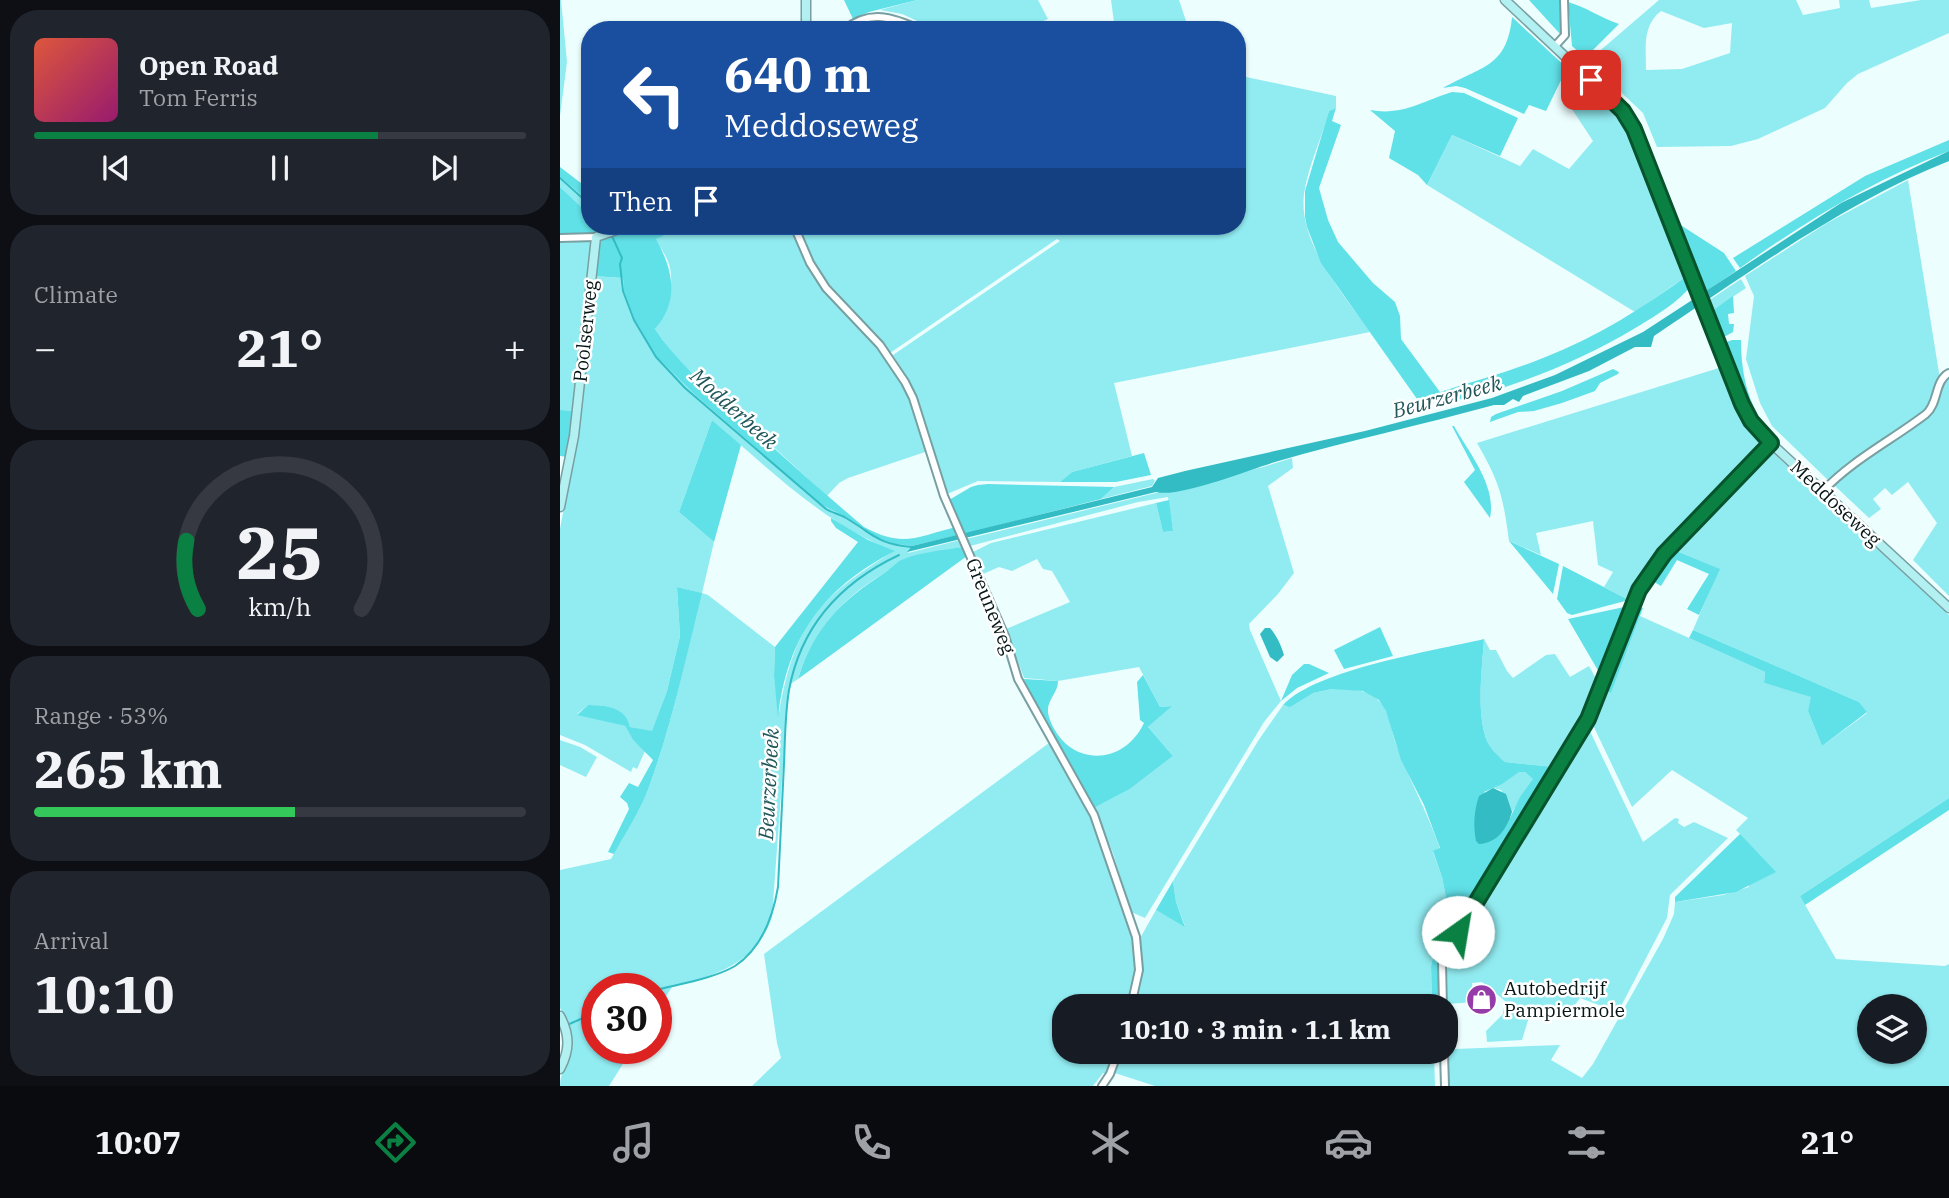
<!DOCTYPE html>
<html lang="en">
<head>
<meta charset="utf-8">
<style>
	:root { --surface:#171b24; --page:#20242c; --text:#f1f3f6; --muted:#9ea1a6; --line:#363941; --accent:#0b8043 }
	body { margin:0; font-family:"IBM Plex Serif",serif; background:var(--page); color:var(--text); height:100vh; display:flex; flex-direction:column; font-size:26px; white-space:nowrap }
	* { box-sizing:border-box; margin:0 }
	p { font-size:23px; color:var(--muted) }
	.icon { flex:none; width:38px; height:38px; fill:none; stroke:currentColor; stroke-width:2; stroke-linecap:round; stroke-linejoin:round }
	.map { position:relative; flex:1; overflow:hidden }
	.panel { display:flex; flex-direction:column; gap:10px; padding:10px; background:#0d0f14; width:560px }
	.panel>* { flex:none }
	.guide { position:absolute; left:21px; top:21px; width:665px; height:214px; border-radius:28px; box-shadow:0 2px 5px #0004; background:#1a4fa0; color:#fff; overflow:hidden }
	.tools { position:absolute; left:1297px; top:994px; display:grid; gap:14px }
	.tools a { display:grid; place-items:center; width:70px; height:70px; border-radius:50%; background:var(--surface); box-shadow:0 2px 5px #0004; font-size:35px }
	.speed { position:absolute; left:21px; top:973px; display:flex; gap:14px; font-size:35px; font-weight:700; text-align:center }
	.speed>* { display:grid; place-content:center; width:91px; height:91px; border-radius:50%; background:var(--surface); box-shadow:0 2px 5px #0004; line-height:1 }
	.speed .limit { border:10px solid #d22; background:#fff; color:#111 }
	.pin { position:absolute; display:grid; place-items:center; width:60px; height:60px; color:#fff; margin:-30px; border-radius:14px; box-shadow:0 4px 10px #0006 }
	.me { position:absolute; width:77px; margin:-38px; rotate:32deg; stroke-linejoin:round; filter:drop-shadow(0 0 5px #0008) }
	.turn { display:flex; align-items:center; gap:24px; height:147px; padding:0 28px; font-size:32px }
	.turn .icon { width:91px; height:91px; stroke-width:2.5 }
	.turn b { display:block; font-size:49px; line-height:60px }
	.then { display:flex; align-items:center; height:66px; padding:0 28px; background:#0003; gap:14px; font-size:26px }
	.big { font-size:52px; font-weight:700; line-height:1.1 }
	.panel .tile { flex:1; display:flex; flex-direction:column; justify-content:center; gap:10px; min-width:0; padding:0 24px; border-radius:28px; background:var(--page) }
	.panel .dial { align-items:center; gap:0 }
	.dial svg { height:182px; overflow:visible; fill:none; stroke:var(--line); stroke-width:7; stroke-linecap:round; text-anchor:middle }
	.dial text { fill:var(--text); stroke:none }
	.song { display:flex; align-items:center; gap:21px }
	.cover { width:84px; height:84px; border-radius:10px; background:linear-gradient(135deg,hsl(10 70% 55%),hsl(320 70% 35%)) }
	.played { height:7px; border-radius:4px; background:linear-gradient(90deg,var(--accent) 70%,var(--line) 70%) }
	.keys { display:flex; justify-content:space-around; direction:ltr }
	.heat { display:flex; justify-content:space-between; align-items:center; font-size:38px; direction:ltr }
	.charge { height:10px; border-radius:5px; background:linear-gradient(90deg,#34c759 53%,var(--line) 0) }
	.trip { position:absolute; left:492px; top:994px; width:406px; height:70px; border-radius:28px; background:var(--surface); box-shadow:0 2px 5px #0004; font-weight:700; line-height:70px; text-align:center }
	.dock { display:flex; height:112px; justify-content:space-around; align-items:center; background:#090b0e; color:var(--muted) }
	.dock .icon { width:49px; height:49px }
	.dock .current { color:var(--accent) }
	.dock b { font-size:32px; color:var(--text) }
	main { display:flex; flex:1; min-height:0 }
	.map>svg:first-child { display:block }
	.green { fill:#91ecf1; fill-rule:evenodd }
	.forest { fill:#60e0e7; fill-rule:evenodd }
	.water { fill:#33bcc3 }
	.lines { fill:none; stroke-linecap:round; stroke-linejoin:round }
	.stream { stroke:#33bcc3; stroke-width:2 }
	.street-casing { stroke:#789fa1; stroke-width:10 }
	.secondary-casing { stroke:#789fa1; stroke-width:11 }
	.street { stroke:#fff; stroke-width:6 }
	.secondary { stroke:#b2f0f2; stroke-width:8 }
	.route-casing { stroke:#07532c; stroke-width:18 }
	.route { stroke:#0b8043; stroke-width:12 }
	.labels { text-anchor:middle; stroke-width:5; stroke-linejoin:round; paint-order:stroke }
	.street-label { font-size:19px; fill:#051415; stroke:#fff }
	.poi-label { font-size:19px; fill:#051415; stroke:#fff; text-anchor:start }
	.water-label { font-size:21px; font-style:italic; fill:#20575a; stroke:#fff }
</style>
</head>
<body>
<main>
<section class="panel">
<div class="tile">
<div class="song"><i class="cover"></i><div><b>Open Road</b><p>Tom Ferris</p></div></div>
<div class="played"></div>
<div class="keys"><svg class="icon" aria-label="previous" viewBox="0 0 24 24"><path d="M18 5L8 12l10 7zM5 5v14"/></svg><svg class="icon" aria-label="pause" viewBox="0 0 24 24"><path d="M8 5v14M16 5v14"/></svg><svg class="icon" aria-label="next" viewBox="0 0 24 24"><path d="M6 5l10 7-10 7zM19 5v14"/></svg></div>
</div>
<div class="tile"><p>Climate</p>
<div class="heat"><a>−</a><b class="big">21°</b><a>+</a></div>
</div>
<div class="tile dial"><svg viewBox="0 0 100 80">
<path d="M14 69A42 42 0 1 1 86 69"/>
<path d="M14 69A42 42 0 0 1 9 39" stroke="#0b8043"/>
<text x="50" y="56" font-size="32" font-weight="700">25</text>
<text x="50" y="72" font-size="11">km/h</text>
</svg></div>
<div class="tile"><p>Range · 53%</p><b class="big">265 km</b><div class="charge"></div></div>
<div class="tile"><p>Arrival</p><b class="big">10:10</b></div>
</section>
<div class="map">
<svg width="1389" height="1086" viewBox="0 0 1389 1086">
	<rect width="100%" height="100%" fill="#edfeff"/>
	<path class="green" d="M 1,0 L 7,62 L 0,116 L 0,0 Z
		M 357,0 L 478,0 L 488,19 L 463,30 L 377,30 L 342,14 L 320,10 Z
		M 551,0 L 619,0 L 629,30 L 555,30 Z
		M 1099,0 L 1236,0 L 1243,15 L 1280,8 L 1279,0 L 1309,0 L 1311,8 L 1361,0 L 1389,0 L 1389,33 L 1298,74 L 1287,83 L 1265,108 L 1198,139 L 1171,146 L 1097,147 L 1083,113 L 1028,61 ZM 1101,11 L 1144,28 L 1172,23 L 1170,53 L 1122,69 L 1086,70 C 1086,47 1082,26 1101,11 Z
		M 1013,72 L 1069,125 L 1128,275 L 1075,312 L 867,185 L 892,135 L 960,166 L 973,149 L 1009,169 L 1033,141 L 1002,94 Z
		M 677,75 L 776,96 L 776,108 L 769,111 C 762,138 748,166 744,194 C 738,244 784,294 810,332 L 554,383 L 572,456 L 512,472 L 500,482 L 418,481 L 387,494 L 354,390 L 333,355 L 500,241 L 497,239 L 330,353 L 261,275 L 237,226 L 677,226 Z
		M 0,177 L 30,202 L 30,215 L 0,187 Z
		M 1348,180 L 1380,379 L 1370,409 L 1270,482 L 1212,426 L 1200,403 L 1186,359 L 1194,296 L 1185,276 L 1267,223 Z
		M 126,226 L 232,226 L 250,266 L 344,378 L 368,451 L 288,478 L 279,483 L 267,496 L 127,368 L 114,355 L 95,329 C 108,314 115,283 109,264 C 106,255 100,247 95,239 Z
		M 32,241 L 16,411 L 0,410 L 0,243 Z
		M 33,276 L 63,278 L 64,291 L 79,327 L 96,356 L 133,393 L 260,504 L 286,517 L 302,530 L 336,544 L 352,546 L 348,553 L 400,540 L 403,547 C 327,558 261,604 238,679 L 229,685 L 212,917 C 197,963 155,976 112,987 L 96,1012 L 96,989 L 37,989 L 37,1048 L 73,1048 L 49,1086 L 0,1086 C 0,1074 5,1069 9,1059 C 16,1041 8,1024 0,1008 L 0,870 L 51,859 C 64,835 80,812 89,787 C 112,724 126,658 141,593 L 117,587 L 120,636 L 107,691 L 92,732 L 70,727 C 65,708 45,705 28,705 L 17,714 L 65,726 L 73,740 L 85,751 L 77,769 L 73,767 L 71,772 L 25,745 L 0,735 L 0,529 L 18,430 ZM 152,420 C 209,469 264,524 334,551 C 258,598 235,623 219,713 L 214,676 L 215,647 L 148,595 L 142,593 L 154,542 L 119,512 Z
		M 1181,279 L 1186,288 L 1152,311 L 1148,301 Z
		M 1162,367 L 1182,418 L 1203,444 L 1203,447 L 1082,582 L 1069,600 L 1044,587 L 1053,572 L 1038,565 L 1033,521 L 976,533 L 981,555 L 949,541 C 943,496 940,483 917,443 Z
		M 1389,376 L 1389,596 L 1353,560 L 1377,523 L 1348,482 L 1332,495 L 1325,488 L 1313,499 L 1321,509 L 1309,518 L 1274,485 L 1305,459 L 1372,411 L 1385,379 Z
		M 1210,450 L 1389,615 L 1389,798 L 1240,896 L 1276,959 L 1385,966 L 1389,964 L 1389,1086 L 889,1086 L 889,1054 L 894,1049 L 1000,1045 L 991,1060 L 1022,1078 L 1033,1064 L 1103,939 L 1114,914 L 1115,902 L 1163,895 L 1189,887 L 1180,834 L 1176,830 L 1188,818 L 1112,770 L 1072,807 L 1031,721 L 1045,690 L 1051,692 L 1080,616 L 1205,672 L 1204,683 L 1252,697 L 1248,711 L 1262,746 L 1307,713 L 1299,702 L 1133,630 L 1159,569 L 1114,550 ZM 1309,1006 L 1354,1006 L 1354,1052 L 1309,1052 Z
		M 732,458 L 733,468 L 730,470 L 708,486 L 734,573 L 718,594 L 689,624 L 690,630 L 721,701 L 704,722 L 585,918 L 571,912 L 553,853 L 534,808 L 570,789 L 613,756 L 588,727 L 611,706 L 600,707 L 579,667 L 498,681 L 464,678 L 446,629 L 510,602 L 492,571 L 483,569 L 477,559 L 452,571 L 439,567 L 423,574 L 413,552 L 431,543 L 596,503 L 603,532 L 613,531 L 608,497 L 578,502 L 410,546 L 406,539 L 703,467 Z
		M 593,479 L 595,481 L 592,486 L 541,499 L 554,487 Z
		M 924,639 L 930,650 L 936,650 L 947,671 L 953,678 L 986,655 L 995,654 L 1010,677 L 1029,666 L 1039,684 L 1026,715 L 994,767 L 945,762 C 938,756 931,749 927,741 C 916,714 922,668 924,639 Z
		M 772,689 C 788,689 806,688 818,700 C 830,710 831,730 836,744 C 849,780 868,813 880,849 L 873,852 L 882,877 L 886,898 L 871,966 L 872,1006 L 575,1006 L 583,969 L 579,940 L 596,910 L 625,926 L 616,902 L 613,881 L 698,741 L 723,705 L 726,706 L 753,693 Z
		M 1028,727 L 1083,842 L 1115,818 L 1119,819 L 1118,823 L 1124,827 L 1134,822 L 1168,838 L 1110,895 L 1107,918 L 1058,1012 L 1020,998 L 1007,1016 L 970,1014 L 962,1040 L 927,1042 L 926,1031 L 943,1014 L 945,1001 L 922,982 L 912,983 L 914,1002 L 888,1004 L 887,971 L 891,951 Z
		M 0,740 L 20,747 L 37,757 L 26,777 L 0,765 Z
		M 489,743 L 539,834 L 576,951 L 578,967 L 569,1006 L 504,1006 L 504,1052 L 557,1052 L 548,1075 L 543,1073 L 533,1086 L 192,1086 L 221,1058 L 217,1043 L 204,954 Z
		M 959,771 L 965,772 L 974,779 L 952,812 L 941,790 L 933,788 Z
		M 563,1052 L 874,1052 L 875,1086 L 595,1086 L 555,1073 Z"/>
	<path class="forest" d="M 284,0 L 357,0 L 309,12 L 293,19 Z
		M 969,0 L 1001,0 L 1003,29 L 1001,35 Z
		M 1008,2 C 1026,7 1041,18 1059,24 L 1033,50 L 1023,56 L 1012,46 Z
		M 952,17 L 1007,68 L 986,111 L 969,105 L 964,114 L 905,88 L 896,86 L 883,88 C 921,66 947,68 952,17 Z
		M 892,92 L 904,93 L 958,118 L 940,156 L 892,135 L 867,185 L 858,175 L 829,158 L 835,131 L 810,110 C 842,116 863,101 892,92 Z
		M 776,108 L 772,121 L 781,125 L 759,188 L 768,220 L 778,242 L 813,283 L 835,302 L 840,316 L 841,339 L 880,392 C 914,381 949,372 983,358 C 1035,338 1083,308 1128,275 L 1132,285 C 1116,304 1098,314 1077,327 C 1026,358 971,380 914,397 C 896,402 877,397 862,406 L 761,263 L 747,227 L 745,217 L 745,191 L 769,111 Z
		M 1389,140 L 1389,151 C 1315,179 1244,222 1180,268 L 1173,258 L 1305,176 Z
		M 0,167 L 30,190 L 30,202 L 0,177 Z
		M 0,187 L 29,214 L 30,226 L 37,226 L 39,233 L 0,236 Z
		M 1119,224 L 1164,253 L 1176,271 L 1145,292 Z
		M 72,226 L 126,226 L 96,239 C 113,270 120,300 95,329 C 116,361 144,384 172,410 C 215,450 259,489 304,527 C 343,548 356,537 396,527 L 398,535 L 352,546 L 336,544 L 313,537 L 286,517 L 260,504 L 133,393 L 96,356 L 75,320 L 64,291 L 63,278 L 33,276 L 36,247 L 40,239 Z
		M 1173,296 L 1174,313 L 1168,314 L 1169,324 L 1174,324 L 1173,332 L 1164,337 L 1152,311 Z
		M 1172,340 L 1181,340 C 1181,376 1189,410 1214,437 L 1213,439 C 1187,411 1177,377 1164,343 Z
		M 1053,369 L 1059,372 L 1058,374 L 1040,383 L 1035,391 L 1002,403 L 974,411 L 958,412 L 930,422 L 931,417 L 936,414 L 1002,391 Z
		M 0,410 L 16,411 L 8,457 L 0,456 Z
		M 152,420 L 181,445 L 154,542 L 119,512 Z
		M 892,426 L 894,426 C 909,453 937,486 930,518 L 904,482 L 915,470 Z
		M 584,453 L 591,475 L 556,482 L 500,482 L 512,472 Z
		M 418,485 L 428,484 L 554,487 L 541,499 L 404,534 L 389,500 L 411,487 Z
		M 609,500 L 613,531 L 603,532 L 596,503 Z
		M 271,518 L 308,540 L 335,551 C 263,588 227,637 218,718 L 214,676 L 215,647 L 298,542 L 276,528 L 271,521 Z
		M 949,541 L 999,564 L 993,594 Z
		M 403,547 L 407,556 L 238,679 C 254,627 282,600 326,572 C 332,568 337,561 344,559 C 362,552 384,550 403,547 Z
		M 1114,550 L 1160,569 L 1139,615 L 1127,609 L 1149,574 L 1117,560 L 1101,586 L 1091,580 Z
		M 1003,566 L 1069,600 L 1012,615 L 1007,613 L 997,599 Z
		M 117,587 L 142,593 C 126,658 112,724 89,787 C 81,810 66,832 54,854 L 48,852 L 69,809 L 67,803 L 60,797 L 69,783 L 78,787 L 93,760 L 73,740 L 65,726 L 17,715 L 28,705 C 45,705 66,707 70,727 L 92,731 L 107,691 L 120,636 Z
		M 1069,606 L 1043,679 L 1008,619 Z
		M 1076,606 L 1083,608 L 1051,693 L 1045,690 Z
		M 820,627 L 833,656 L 784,669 L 774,650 Z
		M 1133,630 L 1299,702 L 1307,712 L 1262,746 L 1248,711 L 1251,697 L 1204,683 L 1205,672 L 1129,638 Z
		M 924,639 C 922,668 916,714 927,741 C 931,749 938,756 945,762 L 994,767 L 975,804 L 878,957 L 879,1006 L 872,1006 L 871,966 L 886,898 L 882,877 L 873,851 L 880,848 L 864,805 L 841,760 L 826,711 L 819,700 L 803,691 L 772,689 L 753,693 L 730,707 L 723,705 C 757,669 874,651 924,639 ZM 959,772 L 965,772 L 973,779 L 960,797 L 950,818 L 924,792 L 942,784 Z
		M 744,664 L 749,664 L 769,673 L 737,688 L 721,701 L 732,675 Z
		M 583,675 L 600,707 L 612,706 L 588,727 L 613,756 L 570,789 L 534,808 L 474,705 L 464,679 L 498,681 C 498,695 484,701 489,717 C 505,766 562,769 584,723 L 580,720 L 577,682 Z
		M 1389,798 L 1389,810 L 1245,905 L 1240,896 Z
		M 1180,834 L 1216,872 L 1176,892 L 1115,902 L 1115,897 Z
		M 613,881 L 616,902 L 625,927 L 596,910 Z"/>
	<path class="water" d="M 1389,151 L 1389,161 C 1287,201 1185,275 1094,336 L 1091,347 L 1075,347 L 1029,371 L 963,396 L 959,402 L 953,399 L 944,405 L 934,405 C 861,425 787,441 715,462 C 689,470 619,498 596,492 L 347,552 L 352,546 L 592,487 L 598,478 L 625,471 L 805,431 L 932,398 L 995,375 L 1083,332 L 1281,203 Z
		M 705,628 L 710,628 C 717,636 721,645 724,655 L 717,662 L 710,657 L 700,634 Z
		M 933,788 L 946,794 L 952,812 C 947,828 938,843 919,844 L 916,841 C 913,825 914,811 919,796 Z"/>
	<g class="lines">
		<path class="stream" d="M 0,178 L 30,205
			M 52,236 L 62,258 L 60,264 L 63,291 L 74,320 L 96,357 L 125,388 L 266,509 C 272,513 280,514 286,518 C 313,534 317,544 352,547
			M 96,990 C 119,984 155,978 175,966 C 202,948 213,917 218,887 C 220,846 222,805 224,764 C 225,740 225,714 229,690 C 241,625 282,582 339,555
			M 7,1025 L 37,1012"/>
		<defs>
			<path id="street" d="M 284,30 C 310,9 333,17 361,30
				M 995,46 L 1005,35 L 1004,0
				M 234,226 L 250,263 L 266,288 L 320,345 L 345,382 L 353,398 L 384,496 L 445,636 L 458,679 L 534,815 L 576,937 L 579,970 L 571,1006
				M 0,238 L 36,237
				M 1262,492 C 1292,460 1332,440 1366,414 C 1379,403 1374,381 1389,373
				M 883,1006 L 882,961 L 884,955 L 1028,719 L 1079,591 L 1104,554 L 1211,443
				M 884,1052 L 885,1086
				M 542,1086 L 550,1074 L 558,1052"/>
			<path id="secondary" d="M 246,0 L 246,30
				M 945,0 L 1063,111 L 1071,122 L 1182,404 L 1202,435 L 1389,608
				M 0,507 L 14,436 L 36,237 L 68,226
				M 0,1016 C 10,1035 10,1050 0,1069"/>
		</defs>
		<use href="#street" class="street-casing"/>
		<use href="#secondary" class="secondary-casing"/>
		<use href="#street" class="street"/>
		<use href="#secondary" class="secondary"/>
	</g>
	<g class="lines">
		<defs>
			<path id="route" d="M 898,932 L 1028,719 L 1079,590 L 1104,554 L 1211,443 L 1191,421 L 1182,404 L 1074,129 L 1063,111 L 1031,80"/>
		</defs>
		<use href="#route" class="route-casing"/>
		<use href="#route" class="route"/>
	</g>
	<defs>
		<symbol id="shop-disc" viewBox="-11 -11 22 22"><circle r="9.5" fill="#963ca8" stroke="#fff"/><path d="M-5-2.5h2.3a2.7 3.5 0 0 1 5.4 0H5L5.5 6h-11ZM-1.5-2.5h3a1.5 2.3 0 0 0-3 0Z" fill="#fff"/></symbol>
	</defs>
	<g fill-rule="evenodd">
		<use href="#shop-disc" x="904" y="982" width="35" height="35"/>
	</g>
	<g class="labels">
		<g class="street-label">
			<text transform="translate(25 331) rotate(-84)" y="7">Poolserweg</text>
			<text transform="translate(1276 503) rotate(43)" y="7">Meddoseweg</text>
			<text transform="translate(431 606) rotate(68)" y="7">Greuneweg</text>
		</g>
		<g class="poi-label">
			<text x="944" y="995">Autobedrijf<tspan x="944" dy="22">Pampiermole</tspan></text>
		</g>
		<g class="water-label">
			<text transform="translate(887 397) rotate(-15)" y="7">Beurzerbeek</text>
			<text transform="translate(174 409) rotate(42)" y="7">Modderbeek</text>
			<text transform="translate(209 784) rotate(-87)" y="7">Beurzerbeek</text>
		</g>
	</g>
</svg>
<div class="tools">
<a><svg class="icon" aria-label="layers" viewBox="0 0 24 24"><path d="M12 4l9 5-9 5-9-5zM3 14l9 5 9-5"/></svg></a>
</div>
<div class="speed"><div class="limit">30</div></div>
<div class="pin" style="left:1031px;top:80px;background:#d93025"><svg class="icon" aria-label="arrive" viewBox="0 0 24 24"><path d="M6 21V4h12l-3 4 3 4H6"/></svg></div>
<svg class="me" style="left:898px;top:932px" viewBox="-20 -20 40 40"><circle r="19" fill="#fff"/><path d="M0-13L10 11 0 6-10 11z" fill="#0b8043"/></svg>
<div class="trip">10:10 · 3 min · 1.1 km</div>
<div class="guide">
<div class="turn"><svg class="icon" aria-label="left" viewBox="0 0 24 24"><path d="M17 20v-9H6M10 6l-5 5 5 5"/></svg><div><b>640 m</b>Meddoseweg</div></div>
<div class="then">Then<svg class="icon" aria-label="arrive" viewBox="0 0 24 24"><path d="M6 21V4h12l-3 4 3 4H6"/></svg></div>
</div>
</div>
</main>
<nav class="dock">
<b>10:07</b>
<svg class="icon current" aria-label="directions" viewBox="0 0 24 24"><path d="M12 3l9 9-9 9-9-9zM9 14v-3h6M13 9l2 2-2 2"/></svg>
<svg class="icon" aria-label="music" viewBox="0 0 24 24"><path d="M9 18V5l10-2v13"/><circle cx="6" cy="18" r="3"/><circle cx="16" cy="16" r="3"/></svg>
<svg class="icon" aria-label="phone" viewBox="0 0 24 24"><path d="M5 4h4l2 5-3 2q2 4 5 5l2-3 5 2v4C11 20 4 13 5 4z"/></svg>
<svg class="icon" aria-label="climate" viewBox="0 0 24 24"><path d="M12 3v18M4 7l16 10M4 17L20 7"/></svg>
<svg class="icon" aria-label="car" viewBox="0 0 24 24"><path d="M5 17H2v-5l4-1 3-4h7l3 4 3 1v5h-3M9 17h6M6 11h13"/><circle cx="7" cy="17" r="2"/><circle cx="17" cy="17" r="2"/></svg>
<svg class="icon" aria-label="filters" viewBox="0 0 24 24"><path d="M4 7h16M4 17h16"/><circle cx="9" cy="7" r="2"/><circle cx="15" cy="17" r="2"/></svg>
<b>21°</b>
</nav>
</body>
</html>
